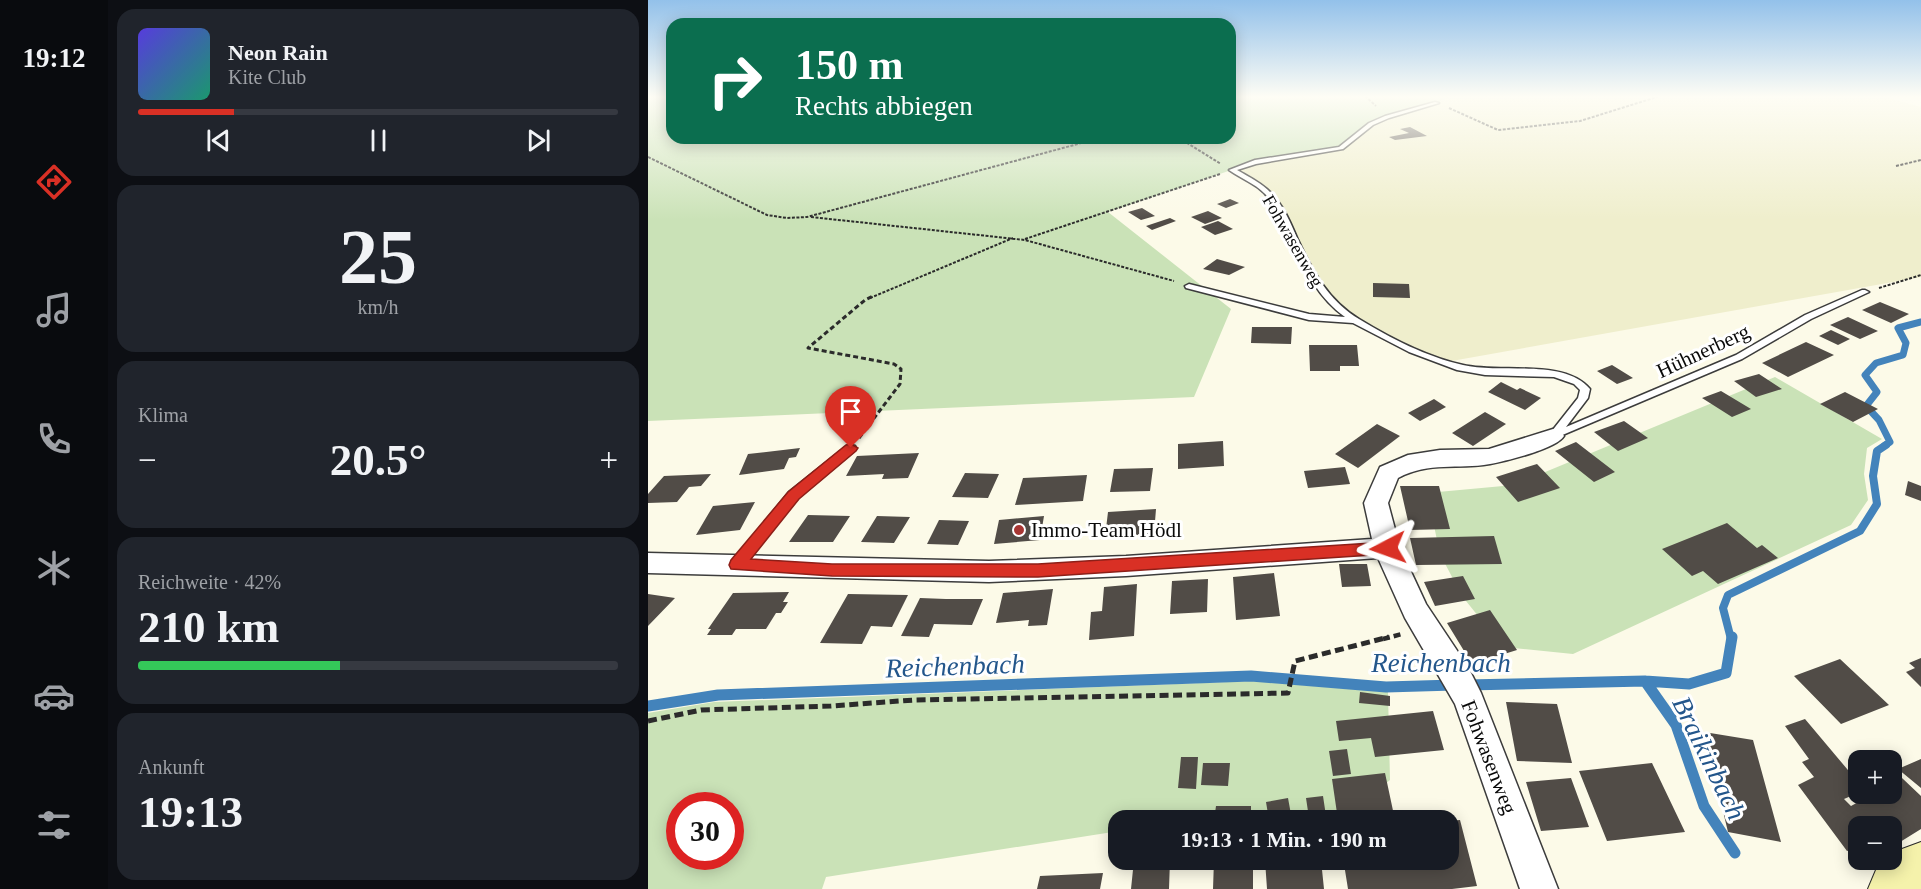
<!DOCTYPE html>
<html lang="de">
<head>
<meta charset="utf-8">
<style>
	:root { --surface:#171b24; --page:#20242c; --text:#f1f3f6; --muted:#9ea1a6; --line:#363941; --accent:#d93025 }
	body { margin:0; font-family:"Times New Roman",serif; background:var(--page); color:var(--text); height:100vh; display:flex; flex-direction:column; font-size:22px; white-space:nowrap }
	* { box-sizing:border-box; margin:0 }
	p { font-size:20px; color:var(--muted) }
	.icon { flex:none; width:33px; height:33px; fill:none; stroke:currentColor; stroke-width:2; stroke-linecap:round; stroke-linejoin:round }
	.map { position:relative; flex:1; overflow:hidden }
	.drawer { display:flex; flex-direction:column; gap:9px; padding:9px; background:#0d0f14; width:540px }
	.drawer>* { flex:none }
	.guide { position:absolute; left:18px; top:18px; width:570px; height:126px; border-radius:18px; box-shadow:0 3px 15px #0003; background:#0b6e4f; color:#fff; overflow:hidden }
	.fabs { position:absolute; left:1200px; top:750px; display:grid; gap:12px }
	.fabs a { display:grid; place-items:center; width:54px; height:54px; border-radius:12px; background:var(--surface); box-shadow:0 3px 15px #0003; font-size:30px }
	.speed { position:absolute; left:18px; top:792px; display:flex; gap:12px; font-size:30px; font-weight:700; text-align:center }
	.speed>* { display:grid; place-content:center; width:78px; height:78px; border-radius:50%; background:var(--surface); box-shadow:0 3px 15px #0003; line-height:1 }
	.speed .limit { border:9px solid #d22; background:#fff; color:#111 }
	.pin { position:absolute; display:grid; place-items:center; width:51px; height:51px; color:#fff; margin:-62px -26px; border-radius:50% 50% 50% 0; rotate:-45deg; box-shadow:0 0 6px #0007 }
	.pin .icon { rotate:45deg }
	.me { position:absolute; width:66px; margin:-33px; rotate:266deg; stroke-linejoin:round; filter:drop-shadow(0 0 4px #0008) }
	.turn { display:flex; align-items:center; gap:21px; height:126px; padding:0 30px; font-size:27px }
	.turn .icon { width:78px; height:78px; stroke-width:2.5 }
	.turn b { display:block; font-size:42px; line-height:51px }
	.big { font-size:45px; font-weight:700; line-height:1.1 }
	.drawer .card { flex:1; display:flex; flex-direction:column; justify-content:center; gap:9px; min-width:0; padding:0 21px; border-radius:18px; background:var(--page) }
	.drawer .dial { align-items:center; gap:0 }
	.dial b { font-size:78px; line-height:1 }
	.song { display:flex; align-items:center; gap:18px }
	.cover { width:72px; height:72px; border-radius:9px; background:linear-gradient(135deg,hsl(250 70% 55%),hsl(160 70% 35%)) }
	.played { height:6px; border-radius:3px; background:linear-gradient(90deg,var(--accent) 20%,var(--line) 20%) }
	.keys { display:flex; justify-content:space-around; direction:ltr }
	.heat { display:flex; justify-content:space-between; align-items:center; font-size:33px; direction:ltr }
	.charge { height:9px; border-radius:4px; background:linear-gradient(90deg,#34c759 42%,var(--line) 0) }
	.trip { position:absolute; left:460px; top:810px; width:351px; height:60px; border-radius:18px; background:var(--surface); box-shadow:0 3px 15px #0003; font-weight:700; line-height:60px; text-align:center }
	main { display:flex; flex:1; min-height:0 }
	.tab-bar { display:flex; flex-direction:column; width:108px; justify-content:space-around; align-items:center; background:#090b0e; color:var(--muted) }
	.tab-bar .icon { width:42px; height:42px }
	.tab-bar .active { color:var(--accent) }
	.tab-bar b { font-size:27px; color:var(--text) }
	.map>svg:first-child { display:block }
	.farmland { fill:#efeecc }
	.green { fill:#cae2b7; fill-rule:evenodd }
	.lines { fill:none; stroke-linecap:round; stroke-linejoin:round }
	.stream-far2 { stroke:#4383bb; stroke-width:7 }
	.stream-far1 { stroke:#4383bb; stroke-width:8 }
	.stream { stroke:#4383bb; stroke-width:11 }
	.building { fill:#514c47 }
	.lane-casing { stroke:#3c3c3c; stroke-width:3 }
	.street-casing { stroke:#3c3c3c; stroke-width:3 }
	.secondary-casing { stroke:#2b2b2b; stroke-width:2 }
	.path-far3 { stroke:#2b2b2b; stroke-width:2; stroke-dasharray:3 1.5; stroke-linecap:butt }
	.path-far2 { stroke:#2b2b2b; stroke-width:3; stroke-dasharray:5 3; stroke-linecap:butt }
	.path-far1 { stroke:#2b2b2b; stroke-width:4.5; stroke-dasharray:7 4; stroke-linecap:butt }
	.path { stroke:#2b2b2b; stroke-width:5; stroke-dasharray:9 4.5; stroke-linecap:butt }
	.lane { fill:#fff; fill-rule:evenodd }
	.street { fill:#fff; fill-rule:evenodd }
	.secondary { fill:#f5f2ab; fill-rule:evenodd }
	.route { fill:#d93025; stroke:#8d1f18; stroke-width:1.5 }
	.poi-dot { fill:#a73633; stroke:#fff; stroke-width:2 }
	.labels { text-anchor:middle; stroke-width:6; stroke-linejoin:round; paint-order:stroke }
	.far-street-label { font-size:18px; fill:#090909; stroke:#fff }
	.street-label { font-size:21px; fill:#090909; stroke:#fff }
	.poi-label { font-size:21px; fill:#090909; stroke:#fff; text-anchor:start }
	.near-water-label { font-size:27px; font-style:italic; fill:#23568b; stroke:#fff }
</style>
</head>
<body>
<main>
<nav class="tab-bar">
<b>19:12</b>
<svg class="icon active" aria-label="directions" viewBox="0 0 24 24"><path d="M12 3l9 9-9 9-9-9zM9 14v-3h6M13 9l2 2-2 2"/></svg>
<svg class="icon" aria-label="music" viewBox="0 0 24 24"><path d="M9 18V5l10-2v13"/><circle cx="6" cy="18" r="3"/><circle cx="16" cy="16" r="3"/></svg>
<svg class="icon" aria-label="phone" viewBox="0 0 24 24"><path d="M5 4h4l2 5-3 2q2 4 5 5l2-3 5 2v4C11 20 4 13 5 4z"/></svg>
<svg class="icon" aria-label="climate" viewBox="0 0 24 24"><path d="M12 3v18M4 7l16 10M4 17L20 7"/></svg>
<svg class="icon" aria-label="car" viewBox="0 0 24 24"><path d="M5 17H2v-5l4-1 3-4h7l3 4 3 1v5h-3M9 17h6M6 11h13"/><circle cx="7" cy="17" r="2"/><circle cx="17" cy="17" r="2"/></svg>
<svg class="icon" aria-label="filters" viewBox="0 0 24 24"><path d="M4 7h16M4 17h16"/><circle cx="9" cy="7" r="2"/><circle cx="15" cy="17" r="2"/></svg>
</nav>
<section class="drawer">
<div class="card">
<div class="song"><i class="cover"></i><div><b>Neon Rain</b><p>Kite Club</p></div></div>
<div class="played"></div>
<div class="keys"><svg class="icon" aria-label="previous" viewBox="0 0 24 24"><path d="M18 5L8 12l10 7zM5 5v14"/></svg><svg class="icon" aria-label="pause" viewBox="0 0 24 24"><path d="M8 5v14M16 5v14"/></svg><svg class="icon" aria-label="next" viewBox="0 0 24 24"><path d="M6 5l10 7-10 7zM19 5v14"/></svg></div>
</div>
<div class="card dial"><b>25</b><p>km/h</p></div>
<div class="card"><p>Klima</p>
<div class="heat"><a>−</a><b class="big">20.5°</b><a>+</a></div>
</div>
<div class="card"><p>Reichweite · 42%</p><b class="big">210 km</b><div class="charge"></div></div>
<div class="card"><p>Ankunft</p><b class="big">19:13</b></div>
</section>
<div class="map">
<svg width="1273" height="889" viewBox="0 0 1273 889">
	<rect width="100%" height="100%" fill="#fcfae8"/>
	<path class="farmland" d="M 808,96 L 1233,96 L 1273,107 L 1273,277 L 798,362 L 743,340 L 705,320 L 676,293 L 625,198 L 609,183 L 584,170 Z"/>
	<path class="green" d="M 0,96 L 24,96 L 24,138 L 582,138 L 582,96 L 807,96 L 723,124 L 693,148 L 607,162 L 460,212 L 583,309 L 546,397 L 0,421 Z
		M 1127,377 L 1234,439 L 1219,448 L 1216,474 L 1220,500 L 1203,525 L 925,654 L 855,647 L 814,596 L 792,554 L 779,493 L 866,485 Z
		M 605,681 L 740,692 L 742,780 L 709,807 L 626,820 L 471,820 L 471,831 L 178,877 L 174,889 L 0,889 L 0,713 L 66,702 ZM 32,806 L 82,806 L 82,856 L 32,856 Z"/>
	<g class="lines">
		<path class="stream-far2" d="M 1236,446 L 1242,442 L 1231,420 L 1218,406 L 1229,392 L 1217,375 L 1228,363 L 1255,355 L 1258,343 L 1250,328 L 1273,322"/>
		<path class="stream-far1" d="M 1083,639 L 1075,608 L 1080,595 L 1212,531 L 1229,504 L 1225,476 L 1229,451 L 1238,445"/>
		<path class="stream" d="M 997,681 L 1028,725 L 1056,806 L 1087,853
			M 818,685 L 997,681 L 1041,684 L 1078,673 L 1084,637
			M 0,706 L 70,695 L 603,676 L 738,687 L 806,685"/>
	</g>
	<path class="building" d="M 762,127 L 779,136 L 747,140 L 741,137 L 761,133 L 752,129 Z
		M 582,199 L 591,203 L 578,208 L 569,204 Z
		M 494,208 L 507,216 L 493,220 L 480,212 Z
		M 560,211 L 574,218 L 557,224 L 543,217 Z
		M 522,218 L 528,221 L 504,230 L 498,226 Z
		M 570,221 L 585,229 L 567,235 L 553,227 Z
		M 569,259 L 597,267 L 581,275 L 555,269 Z
		M 725,283 L 761,284 L 762,298 L 725,297 Z
		M 1232,302 L 1261,314 L 1243,323 L 1214,310 Z
		M 1200,317 L 1230,331 L 1212,339 L 1182,325 Z
		M 604,327 L 644,327 L 643,344 L 603,343 Z
		M 1183,330 L 1202,339 L 1190,345 L 1171,336 Z
		M 1158,342 L 1186,355 L 1140,377 L 1114,363 Z
		M 661,345 L 709,345 L 711,366 L 692,366 L 692,371 L 662,371 Z
		M 964,365 L 985,378 L 969,384 L 949,371 Z
		M 1111,374 L 1134,389 L 1108,397 L 1086,381 Z
		M 853,382 L 869,390 L 872,388 L 893,398 L 877,410 L 840,392 Z
		M 1073,391 L 1103,409 L 1084,417 L 1054,398 Z
		M 1197,392 L 1230,409 L 1205,422 L 1172,404 Z
		M 786,399 L 798,407 L 772,421 L 760,413 Z
		M 837,412 L 858,424 L 825,446 L 804,433 Z
		M 976,421 L 1000,438 L 970,451 L 946,432 Z
		M 729,424 L 752,436 L 710,468 L 687,454 Z
		M 575,441 L 576,466 L 530,469 L 530,444 Z
		M 928,442 L 967,472 L 946,482 L 907,451 Z
		M 152,448 L 148,457 L 141,458 L 136,469 L 91,475 L 100,454 Z
		M 271,453 L 260,478 L 234,479 L 236,474 L 198,476 L 209,456 Z
		M 889,464 L 912,488 L 870,502 L 848,477 Z
		M 697,467 L 702,484 L 660,488 L 656,471 Z
		M 505,468 L 502,491 L 462,492 L 466,469 Z
		M 317,473 L 351,474 L 340,498 L 304,497 Z
		M 63,474 L 53,486 L 41,487 L 29,502 L 0,503 L 0,494 L 16,476 Z
		M 439,475 L 435,501 L 367,505 L 375,478 Z
		M 1260,481 L 1273,486 L 1273,501 L 1257,495 Z
		M 752,486 L 791,486 L 802,529 L 762,530 Z
		M 107,502 L 92,530 L 48,535 L 65,506 Z
		M 508,509 L 506,534 L 457,537 L 460,512 Z
		M 160,515 L 202,516 L 185,542 L 141,542 Z
		M 229,516 L 262,517 L 246,543 L 213,542 Z
		M 396,516 L 392,540 L 346,544 L 351,520 Z
		M 291,520 L 321,521 L 310,545 L 279,544 Z
		M 1079,523 L 1109,548 L 1114,545 L 1130,558 L 1070,584 L 1055,571 L 1044,576 L 1014,549 Z
		M 846,536 L 854,564 L 768,565 L 762,538 Z
		M 691,564 L 719,564 L 723,586 L 694,587 Z
		M 626,573 L 632,616 L 588,620 L 585,577 Z
		M 815,576 L 827,599 L 787,606 L 776,582 Z
		M 560,579 L 559,612 L 522,614 L 524,581 Z
		M 489,584 L 486,636 L 441,640 L 443,612 L 454,611 L 456,587 Z
		M 405,589 L 399,625 L 380,626 L 381,620 L 348,623 L 355,593 Z
		M 141,592 L 135,602 L 140,602 L 133,613 L 128,613 L 118,629 L 88,629 L 84,635 L 59,635 L 63,629 L 60,629 L 85,593 Z
		M 0,594 L 27,598 L 0,626 Z
		M 200,594 L 260,595 L 244,627 L 223,626 L 214,644 L 172,643 Z
		M 272,598 L 298,599 L 335,599 L 324,625 L 286,624 L 281,637 L 253,636 Z
		M 842,610 L 869,650 L 824,664 L 799,623 Z
		M 1273,658 L 1273,687 L 1258,672 L 1267,668 L 1261,663 Z
		M 1192,659 L 1241,705 L 1193,724 L 1146,676 Z
		M 712,692 L 742,696 L 742,706 L 711,703 Z
		M 858,702 L 909,704 L 924,763 L 869,761 Z
		M 785,711 L 796,750 L 727,757 L 723,738 L 691,741 L 688,721 Z
		M 1157,719 L 1210,782 L 1210,793 L 1196,799 L 1203,806 L 1225,794 L 1244,794 L 1244,783 L 1254,778 L 1273,796 L 1273,829 L 1244,847 L 1244,826 L 1210,826 L 1210,848 L 1199,851 L 1150,785 L 1166,777 L 1154,762 L 1161,759 L 1137,726 Z
		M 1056,732 L 1105,740 L 1133,842 L 1080,832 Z
		M 699,749 L 703,774 L 685,776 L 681,751 Z
		M 533,757 L 550,757 L 548,789 L 530,788 Z
		M 1273,759 L 1273,788 L 1250,769 Z
		M 555,763 L 582,763 L 580,786 L 553,785 Z
		M 1004,763 L 1037,832 L 959,841 L 931,771 Z
		M 737,773 L 747,820 L 690,820 L 684,779 Z
		M 923,778 L 941,827 L 893,831 L 878,782 Z
		M 675,796 L 678,816 L 661,818 L 658,798 Z
		M 640,798 L 644,820 L 621,820 L 618,802 Z
		M 568,806 L 603,806 L 603,820 L 566,820 Z
		M 812,820 L 829,886 L 804,889 L 700,889 L 696,864 L 689,864 L 688,860 L 801,860 L 801,821 Z
		M 486,860 L 522,860 L 521,889 L 483,889 Z
		M 566,860 L 605,860 L 605,889 L 565,889 Z
		M 617,860 L 673,860 L 676,889 L 619,889 Z
		M 455,873 L 452,889 L 389,889 L 392,876 Z"/>
	<g class="lines">
		<defs>
			<path id="lane" d="M 787,102 L 791,103 L 741,118 L 725,125 L 695,149 L 608,164 L 589,170 C 601,177 614,183 623,193 C 636,206 643,224 650,240 C 665,272 680,300 711,319 C 742,338 779,357 815,365 C 852,374 916,358 942,389 L 940,398 L 918,427 L 1088,355 L 1157,315 L 1214,290 L 1217,290 L 1221,292 L 1163,319 L 1094,359 L 905,439 L 900,436 L 930,398 L 932,390 L 926,384 L 906,377 L 837,375 L 809,370 L 761,352 L 705,323 L 661,320 L 538,288 L 537,286 L 541,284 L 661,314 L 697,317 C 652,284 652,240 622,200 C 612,185 595,180 581,170 L 607,160 L 691,147 L 721,123 L 737,116 Z
				M 203,445 L 207,446 L 208,448 L 207,450 L 149,498 L 93,567 L 89,569 L 85,567 L 83,564 L 85,561 L 141,492 L 199,446 Z"/>
			<path id="street" d="M 905,429 L 913,431 L 916,436 C 908,449 858,461 842,464 C 809,470 782,461 750,478 L 740,503 L 752,548 L 778,604 L 820,667 L 833,693 L 910,889 L 872,889 L 807,704 L 757,618 L 730,558 L 478,576 L 341,582 L 0,573 L 0,553 L 341,561 L 478,556 L 724,539 L 716,503 L 732,467 L 760,455 L 792,450 L 841,449 Z"/>
			<path id="secondary" d="M 1273,842 L 1273,889 L 1220,889 L 1228,870 L 1254,849 Z"/>
		</defs>
		<use href="#lane" class="lane-casing"/>
		<use href="#street" class="street-casing"/>
		<use href="#secondary" class="secondary-casing"/>
		<path class="path-far3" d="M 717,96 L 728,106
			M 801,108 L 850,130 L 932,121 L 1012,96
			M 199,138 L 207,141 L 228,138
			M 531,138 L 573,164
			M 0,157 L 119,215 L 139,218 L 159,217 L 452,138
			M 1248,166 L 1273,160
			M 163,217 L 377,240 L 526,281
			M 377,239 L 572,174
			M 1231,288 L 1273,275
			M 222,298 L 365,238"/>
		<path class="path-far2" d="M 211,438 L 252,384 L 253,369 L 246,364 L 160,348 L 217,300 L 225,296"/>
		<path class="path-far1" d="M 735,639 L 754,634"/>
		<path class="path" d="M 0,721 L 53,710 L 183,706 L 266,700 L 640,693 L 647,661 L 741,637"/>
		<use href="#lane" class="lane"/>
		<use href="#street" class="street"/>
		<use href="#secondary" class="secondary"/>
	</g>
	<linearGradient id="sky" x2="0" y2="1"><stop stop-color="#93c1ea"/><stop offset="0.44" stop-color="#fefdf5"/><stop offset="1" stop-color="#fefdf5" stop-opacity="0"/></linearGradient>
	<rect width="1273" height="220" fill="url(#sky)"/>
	<path class="route" d="M 203,444 L 210,448 L 208,451 L 151,499 L 103,559 L 184,564 L 390,564 L 740,542 L 745,544 L 747,548 L 745,552 L 740,554 L 390,577 L 184,576 L 83,569 L 81,565 L 83,560 L 140,492 L 198,445 Z"/>
	<circle class="poi-dot" cx="371" cy="530" r="6"/>
	<g class="labels">
		<g class="far-street-label">
			<text transform="translate(645 241) rotate(60)" y="6">Fohwasenweg</text>
		</g>
		<g class="street-label">
			<text transform="translate(1055 351) rotate(-25)" y="7">Hühnerberg</text>
			<text transform="translate(841 757) rotate(69)" y="7">Fohwasenweg</text>
		</g>
		<g class="poi-label">
			<text x="383" y="537">Immo-Team Hödl</text>
		</g>
		<g class="near-water-label">
			<text x="793" y="672">Reichenbach</text>
			<text transform="translate(307 666) rotate(-2)" y="9">Reichenbach</text>
			<text transform="translate(1061 758) rotate(64)" y="9">Braikinbach</text>
		</g>
	</g>
</svg>
<div class="fabs">
<a>+</a>
<a>−</a>
</div>
<div class="speed"><div class="limit">30</div></div>
<div class="pin" style="left:203px;top:448px;background:#d93025"><svg class="icon" aria-label="arrive" viewBox="0 0 24 24"><path d="M6 21V4h12l-3 4 3 4H6"/></svg></div>
<svg class="me" style="left:740px;top:548px" viewBox="-20 -20 40 40"><path d="M0-17L14 15 0 8-14 15z" fill="#d93025" stroke="#fff" stroke-width="4"/></svg>
<div class="trip">19:13 · 1 Min. · 190 m</div>
<div class="guide">
<div class="turn"><svg class="icon" aria-label="right" viewBox="0 0 24 24"><path d="M7 20v-9h11M14 6l5 5-5 5"/></svg><div><b>150 m</b>Rechts abbiegen</div></div>
</div>
</div>
</main>
</body>
</html>
